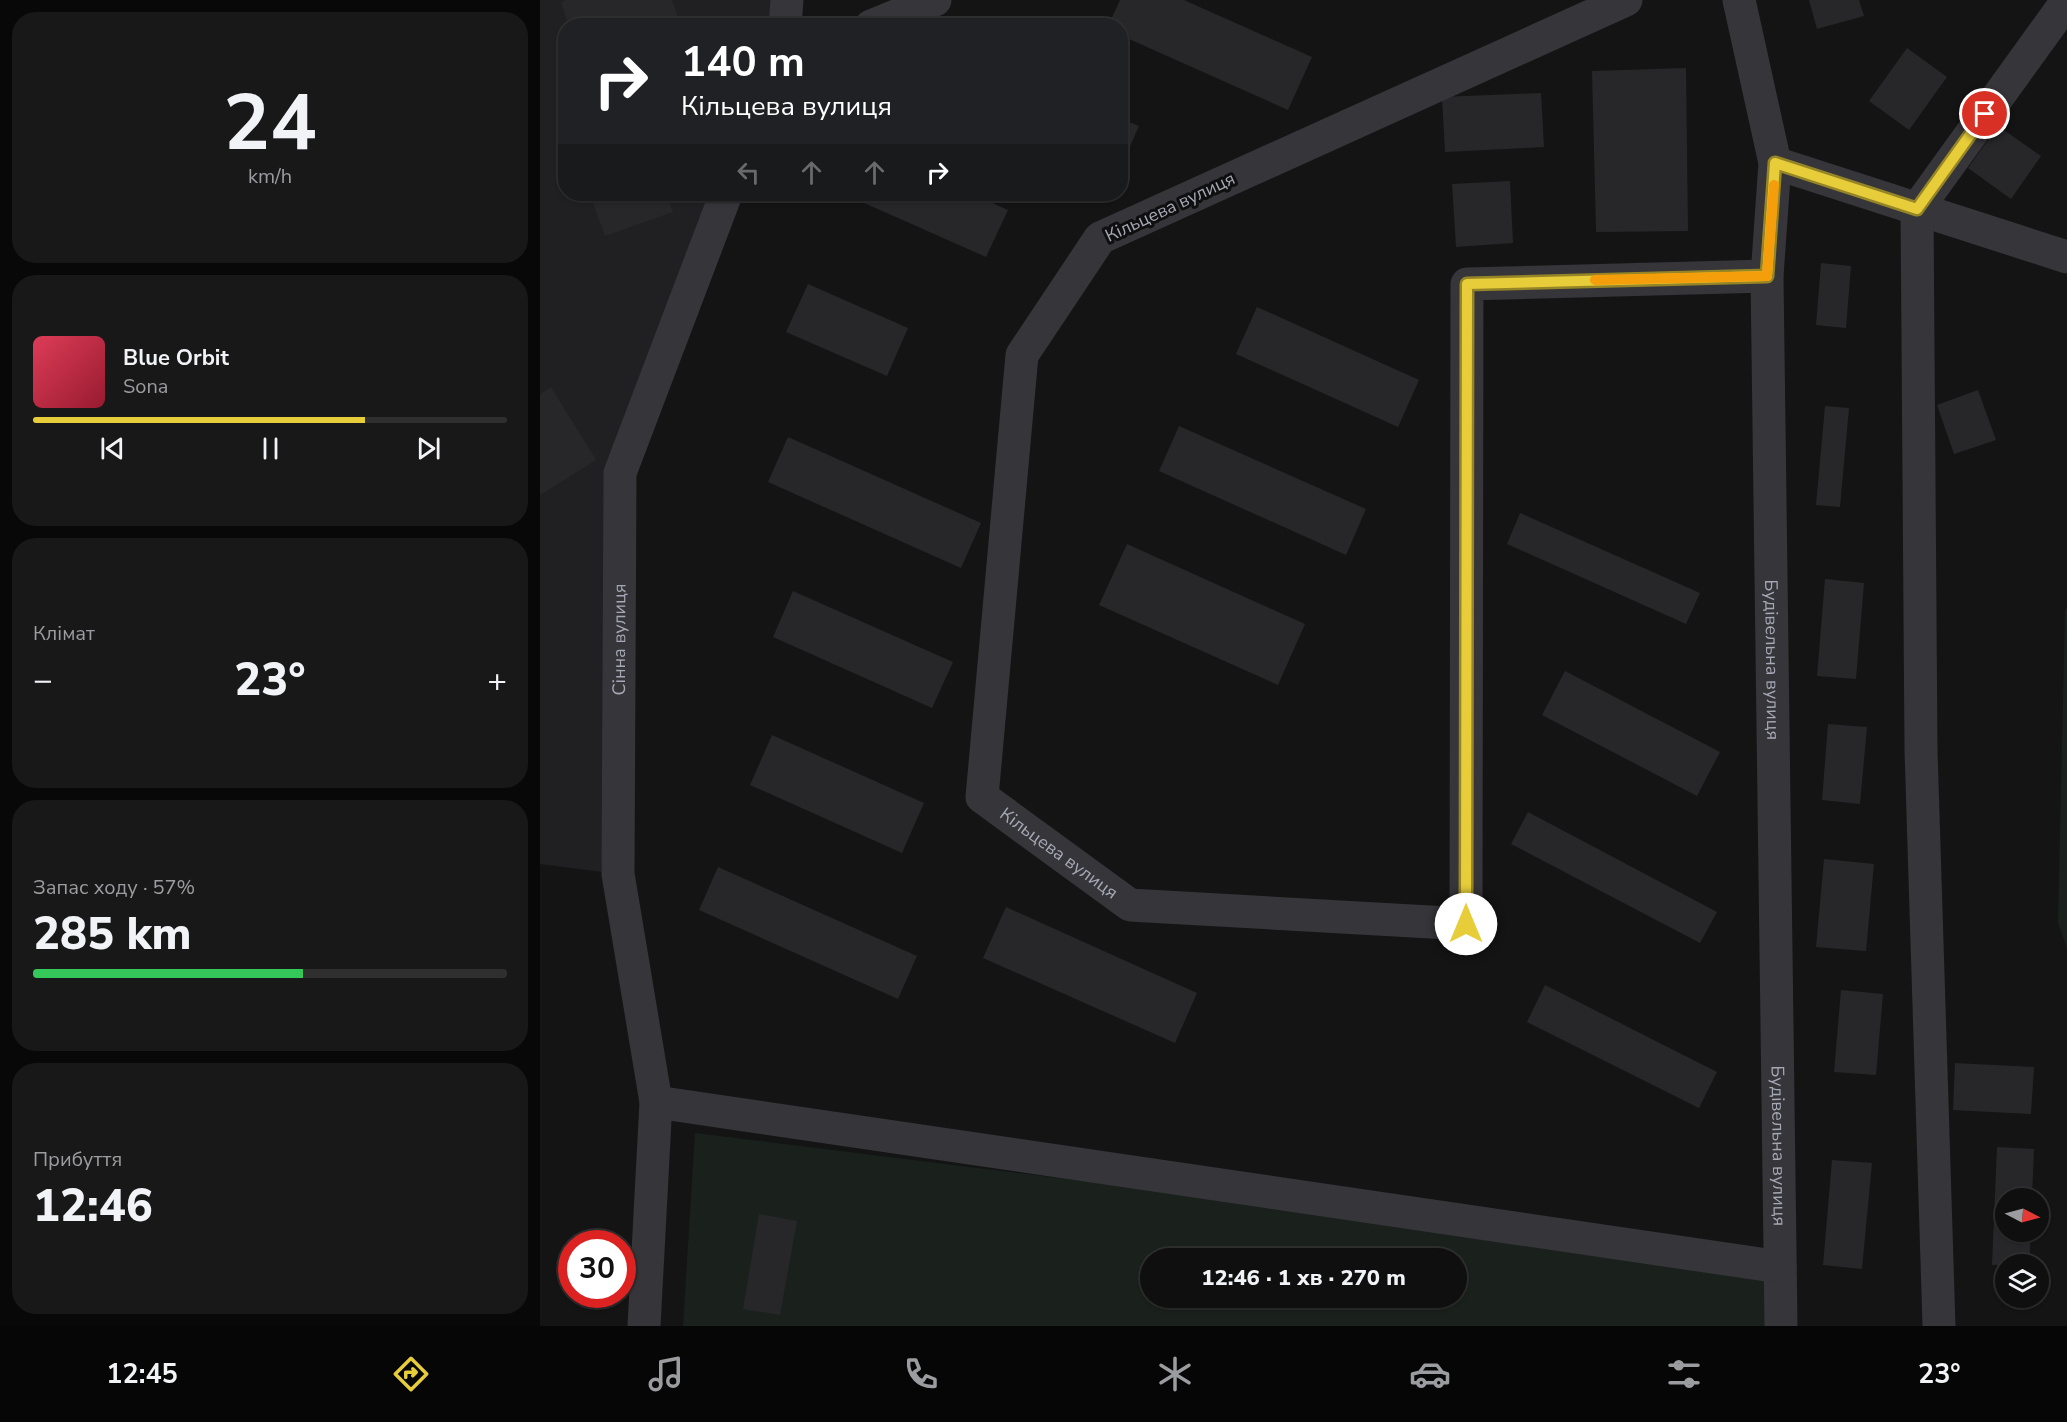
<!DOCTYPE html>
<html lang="uk">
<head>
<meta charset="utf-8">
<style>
	:root { --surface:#0f0f10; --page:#181819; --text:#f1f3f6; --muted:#9b9c9f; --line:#2f2f30; --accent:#e7cd3a }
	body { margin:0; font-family:"Nunito Sans",sans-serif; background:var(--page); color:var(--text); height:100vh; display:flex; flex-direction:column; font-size:22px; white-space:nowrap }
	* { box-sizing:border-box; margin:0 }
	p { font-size:20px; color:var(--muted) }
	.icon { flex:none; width:33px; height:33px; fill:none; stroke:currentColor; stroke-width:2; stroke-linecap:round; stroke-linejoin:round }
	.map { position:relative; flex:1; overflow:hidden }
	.drawer { display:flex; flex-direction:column; gap:12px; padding:12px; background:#080809; width:540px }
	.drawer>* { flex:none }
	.top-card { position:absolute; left:18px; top:18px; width:570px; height:183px; border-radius:24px; box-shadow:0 2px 4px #0004,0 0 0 2px var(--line); background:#202124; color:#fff; overflow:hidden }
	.needle { width:39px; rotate:96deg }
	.controls { position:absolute; left:1455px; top:1188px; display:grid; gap:12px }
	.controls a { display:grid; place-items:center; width:54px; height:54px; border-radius:50%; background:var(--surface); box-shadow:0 2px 4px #0004,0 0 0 2px var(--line); font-size:30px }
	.speed { position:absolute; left:18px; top:1230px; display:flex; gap:12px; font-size:30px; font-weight:700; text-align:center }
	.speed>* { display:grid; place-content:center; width:78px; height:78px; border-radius:50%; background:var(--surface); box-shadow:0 2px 4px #0004,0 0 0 2px var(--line); line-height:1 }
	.speed .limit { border:9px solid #d22; background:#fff; color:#111 }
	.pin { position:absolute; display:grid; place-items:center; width:51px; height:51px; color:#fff; margin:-26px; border:3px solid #fff; border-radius:50%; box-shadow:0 2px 6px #0007 }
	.me { position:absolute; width:66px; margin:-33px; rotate:0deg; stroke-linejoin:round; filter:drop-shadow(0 0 4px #0008) }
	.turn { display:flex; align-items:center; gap:21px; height:126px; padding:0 24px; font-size:27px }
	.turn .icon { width:78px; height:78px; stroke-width:2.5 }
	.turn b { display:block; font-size:42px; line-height:51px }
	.lanes { display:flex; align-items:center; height:57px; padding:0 24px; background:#0003; justify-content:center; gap:30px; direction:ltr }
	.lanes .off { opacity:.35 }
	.big { font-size:45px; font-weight:800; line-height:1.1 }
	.drawer .tile { flex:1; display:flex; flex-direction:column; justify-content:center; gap:9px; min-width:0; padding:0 21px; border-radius:24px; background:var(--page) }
	.drawer .dial { align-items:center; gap:0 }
	.dial b { font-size:78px; line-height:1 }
	.song { display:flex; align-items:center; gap:18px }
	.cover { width:72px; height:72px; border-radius:9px; background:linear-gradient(135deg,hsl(350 70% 55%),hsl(350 70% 35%)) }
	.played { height:6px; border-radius:3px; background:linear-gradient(90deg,var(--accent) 70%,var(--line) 70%) }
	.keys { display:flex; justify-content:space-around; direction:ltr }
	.heat { display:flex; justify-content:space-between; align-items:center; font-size:33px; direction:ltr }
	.charge { height:9px; border-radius:4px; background:linear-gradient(90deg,#34c759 57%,var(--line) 0) }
	.trip { position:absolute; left:600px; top:1248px; width:327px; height:60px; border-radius:30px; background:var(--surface); box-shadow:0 2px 4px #0004,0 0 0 2px var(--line); font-weight:800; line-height:60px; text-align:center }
	.tab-bar { display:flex; height:96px; justify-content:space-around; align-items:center; background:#060606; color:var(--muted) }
	.tab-bar .icon { width:42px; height:42px }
	.tab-bar .on { color:var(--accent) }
	.tab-bar b { font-size:27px; color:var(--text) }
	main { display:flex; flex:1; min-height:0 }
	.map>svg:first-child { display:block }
	.built { fill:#202022 }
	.green { fill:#1a201c; fill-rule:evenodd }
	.building { fill:#272729 }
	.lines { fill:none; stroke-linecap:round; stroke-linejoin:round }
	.minor { stroke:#35353a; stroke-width:33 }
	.route-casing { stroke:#968526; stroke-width:15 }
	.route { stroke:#e7cd3a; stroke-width:10 }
	.slow { stroke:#f59e0b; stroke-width:10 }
	.labels { text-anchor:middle; stroke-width:6; stroke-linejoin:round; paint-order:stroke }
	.street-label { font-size:18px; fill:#a6a8b5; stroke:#0f0f10 }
</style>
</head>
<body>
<main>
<section class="drawer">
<div class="tile dial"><b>24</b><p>km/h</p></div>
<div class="tile">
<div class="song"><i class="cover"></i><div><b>Blue Orbit</b><p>Sona</p></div></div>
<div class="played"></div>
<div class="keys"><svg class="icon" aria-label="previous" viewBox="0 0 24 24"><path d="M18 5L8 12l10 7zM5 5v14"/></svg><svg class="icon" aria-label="pause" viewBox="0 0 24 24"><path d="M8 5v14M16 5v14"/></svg><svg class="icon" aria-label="next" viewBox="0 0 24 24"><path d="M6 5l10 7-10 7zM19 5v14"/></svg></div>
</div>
<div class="tile"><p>Клімат</p>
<div class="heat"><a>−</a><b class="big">23°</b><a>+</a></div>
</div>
<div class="tile"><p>Запас ходу · 57%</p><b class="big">285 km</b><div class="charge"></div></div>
<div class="tile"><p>Прибуття</p><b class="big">12:46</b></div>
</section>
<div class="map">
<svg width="1527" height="1326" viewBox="0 0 1527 1326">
	<rect width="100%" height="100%" fill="#141415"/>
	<path class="built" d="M 0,0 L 247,0 L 245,25 L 26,26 L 26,194 L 186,194 L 80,473 L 78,874 L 0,864 Z"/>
	<path class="green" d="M 1527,608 L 1527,948 L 1518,923 L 1525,610 Z
		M 155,1133 L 1240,1267 L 1241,1326 L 143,1326 ZM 610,1258 L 916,1258 L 916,1298 L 610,1298 Z"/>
	<path class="building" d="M 26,0 L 132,0 L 141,26 L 29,26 L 21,2 Z
		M 580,0 L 644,0 L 772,57 L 748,110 L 580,35 L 580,26 L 568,26 Z
		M 1269,0 L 1319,0 L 1324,16 L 1277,29 Z
		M 1367,48 L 1407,77 L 1369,130 L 1329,101 Z
		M 1146,68 L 1148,231 L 1056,232 L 1052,71 Z
		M 1001,93 L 1004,147 L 905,152 L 902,97 Z
		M 580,118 L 599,126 L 580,169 Z
		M 1458,126 L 1501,156 L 1471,199 L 1428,168 Z
		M 970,181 L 973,243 L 916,247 L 912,184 Z
		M 62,194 L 126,194 L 133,212 L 65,236 L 51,197 Z
		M 304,194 L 432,194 L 468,210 L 446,257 Z
		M 1281,263 L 1311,266 L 1306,328 L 1276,325 Z
		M 268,284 L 368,328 L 347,376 L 246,332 Z
		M 717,307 L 879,380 L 858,427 L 696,354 Z
		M 11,387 L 56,460 L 0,495 L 0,394 Z
		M 1438,390 L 1456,440 L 1414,454 L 1397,405 Z
		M 1285,406 L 1309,408 L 1300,507 L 1276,505 Z
		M 639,426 L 826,509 L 806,555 L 619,471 Z
		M 248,437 L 441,523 L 421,568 L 228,482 Z
		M 980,513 L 1160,593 L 1146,624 L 967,544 Z
		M 587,544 L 765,624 L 738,685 L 559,605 Z
		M 1285,579 L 1324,583 L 1316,679 L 1277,676 Z
		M 253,591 L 413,662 L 392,708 L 233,637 Z
		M 1025,671 L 1180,752 L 1157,796 L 1002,715 Z
		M 1288,724 L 1327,727 L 1320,804 L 1282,800 Z
		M 232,735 L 384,803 L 362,853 L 210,785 Z
		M 988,812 L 1177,912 L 1160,943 L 971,844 Z
		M 1284,859 L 1334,864 L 1326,951 L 1276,947 Z
		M 178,867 L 377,956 L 358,999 L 159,910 Z
		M 466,907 L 657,993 L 635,1043 L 443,958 Z
		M 1005,985 L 1177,1072 L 1159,1108 L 987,1022 Z
		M 1301,990 L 1343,994 L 1336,1075 L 1294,1072 Z
		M 1415,1063 L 1494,1067 L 1491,1114 L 1413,1110 Z
		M 1457,1147 L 1494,1149 L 1492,1198 L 1466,1198 L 1466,1232 L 1491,1232 L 1489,1264 L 1452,1265 Z
		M 1292,1160 L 1332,1163 L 1322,1269 L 1283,1265 Z
		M 219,1214 L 257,1221 L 240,1315 L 203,1309 Z"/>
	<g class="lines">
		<g class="minor">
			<path id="s1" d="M 1086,0 L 560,238 L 482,355 L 442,797 L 590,905 L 926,924 L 927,284 L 1227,276"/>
			<path id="s2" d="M 1199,0 L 1235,163 L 1227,276 L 1241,1326"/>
			<path d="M 245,26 L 247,0"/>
			<path d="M 331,26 L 395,0"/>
			<path d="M 1235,163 L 1527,257"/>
			<path d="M 116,1102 L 1240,1267"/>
			<path id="s3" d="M 104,1326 L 116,1102 L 78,874 L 80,473 L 186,194"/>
			<path d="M 1399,1326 L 1381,750 L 1377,209 L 1527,1"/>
		</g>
	</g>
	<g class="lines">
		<defs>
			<path id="route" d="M 926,924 L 927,284 L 1227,276 L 1235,163 L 1377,209 L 1445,114"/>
		</defs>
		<use href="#route" class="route-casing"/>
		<use href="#route" class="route"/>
		<path class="slow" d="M 1055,280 L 1227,276 L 1234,185"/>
	</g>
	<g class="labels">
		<g class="street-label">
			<text transform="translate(630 207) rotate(-25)" y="6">Кільцева вулиця</text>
			<text dy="6" stroke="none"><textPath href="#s3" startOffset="690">Сінна вулиця</textPath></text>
			<text dy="6" stroke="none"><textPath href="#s2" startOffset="664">Будівельна вулиця</textPath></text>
			<text dy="6" stroke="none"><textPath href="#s1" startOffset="1257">Кільцева вулиця</textPath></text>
			<text dy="6" stroke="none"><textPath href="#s2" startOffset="1150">Будівельна вулиця</textPath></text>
		</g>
	</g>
</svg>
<div class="controls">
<a><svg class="needle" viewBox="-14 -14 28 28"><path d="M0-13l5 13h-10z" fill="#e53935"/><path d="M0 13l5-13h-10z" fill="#9b9c9f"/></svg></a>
<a><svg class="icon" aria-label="layers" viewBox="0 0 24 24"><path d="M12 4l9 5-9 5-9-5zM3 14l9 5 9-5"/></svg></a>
</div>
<div class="speed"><div class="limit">30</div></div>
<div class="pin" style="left:1445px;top:114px;background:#d93025"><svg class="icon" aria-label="arrive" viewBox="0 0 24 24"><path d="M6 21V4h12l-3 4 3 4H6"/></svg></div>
<svg class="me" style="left:926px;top:924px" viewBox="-20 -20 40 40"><circle r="19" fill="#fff"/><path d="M0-13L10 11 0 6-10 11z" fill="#e7cd3a"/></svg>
<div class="trip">12:46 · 1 хв · 270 m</div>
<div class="top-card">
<div class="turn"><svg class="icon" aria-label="right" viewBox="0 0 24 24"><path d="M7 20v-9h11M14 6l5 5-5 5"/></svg><div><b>140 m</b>Кільцева вулиця</div></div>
<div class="lanes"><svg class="icon off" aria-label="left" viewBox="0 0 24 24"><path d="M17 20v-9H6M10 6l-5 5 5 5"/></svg><svg class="icon off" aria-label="ahead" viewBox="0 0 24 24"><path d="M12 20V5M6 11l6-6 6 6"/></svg><svg class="icon off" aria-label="ahead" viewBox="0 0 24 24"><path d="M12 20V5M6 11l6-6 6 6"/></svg><svg class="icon" aria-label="right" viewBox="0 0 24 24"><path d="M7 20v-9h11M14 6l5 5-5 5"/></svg></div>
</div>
</div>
</main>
<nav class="tab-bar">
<b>12:45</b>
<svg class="icon on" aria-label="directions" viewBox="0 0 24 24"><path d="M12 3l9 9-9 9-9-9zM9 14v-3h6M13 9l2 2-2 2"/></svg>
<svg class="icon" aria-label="music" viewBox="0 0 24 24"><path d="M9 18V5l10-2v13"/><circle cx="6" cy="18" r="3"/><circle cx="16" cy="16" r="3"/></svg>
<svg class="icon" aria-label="phone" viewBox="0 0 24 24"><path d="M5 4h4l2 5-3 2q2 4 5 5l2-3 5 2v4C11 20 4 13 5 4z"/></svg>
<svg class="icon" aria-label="climate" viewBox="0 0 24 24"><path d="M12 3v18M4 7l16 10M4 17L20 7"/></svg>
<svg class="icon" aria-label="car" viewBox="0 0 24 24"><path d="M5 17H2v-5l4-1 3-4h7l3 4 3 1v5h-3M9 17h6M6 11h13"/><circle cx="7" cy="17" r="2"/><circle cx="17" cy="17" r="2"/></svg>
<svg class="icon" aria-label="filters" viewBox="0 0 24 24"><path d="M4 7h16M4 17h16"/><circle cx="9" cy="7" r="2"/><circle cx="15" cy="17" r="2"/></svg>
<b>23°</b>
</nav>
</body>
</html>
